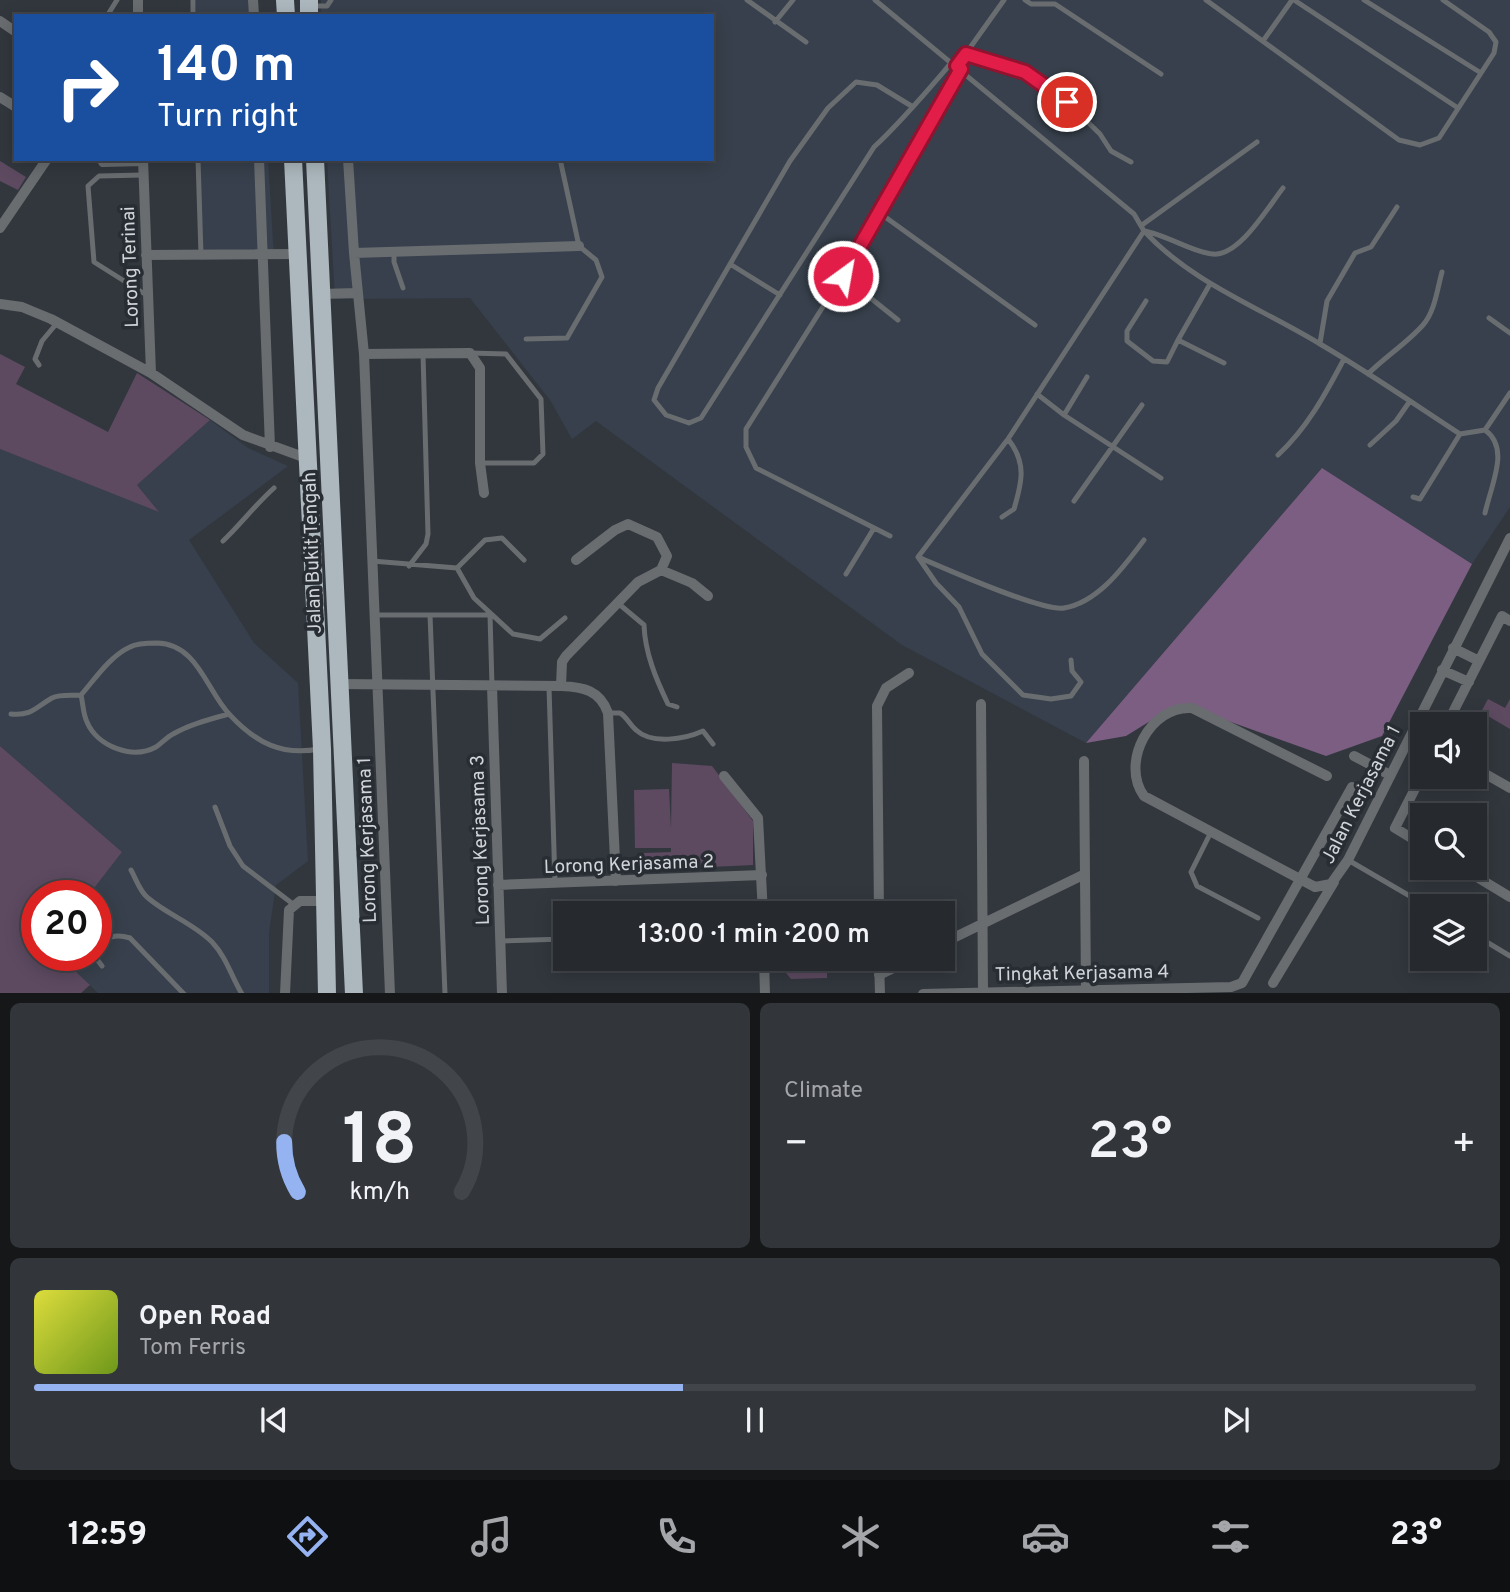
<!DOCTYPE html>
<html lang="en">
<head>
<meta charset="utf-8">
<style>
	:root { --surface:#26292e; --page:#32353a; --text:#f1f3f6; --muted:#a4a6aa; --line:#42454a; --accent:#95b2f1 }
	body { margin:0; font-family:Overpass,sans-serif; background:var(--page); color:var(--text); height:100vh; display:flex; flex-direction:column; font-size:26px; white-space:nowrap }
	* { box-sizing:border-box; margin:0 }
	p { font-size:23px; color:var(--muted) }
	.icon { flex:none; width:38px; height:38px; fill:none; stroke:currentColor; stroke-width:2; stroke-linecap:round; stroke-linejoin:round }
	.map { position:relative; height:993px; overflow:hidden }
	.panel { display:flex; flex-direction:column; gap:10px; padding:10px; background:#151719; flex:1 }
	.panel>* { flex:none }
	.hud { position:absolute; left:14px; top:14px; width:700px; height:147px; border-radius:0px; box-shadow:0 4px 18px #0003,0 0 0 2px var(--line); background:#1a4fa0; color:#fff; overflow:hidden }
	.buttons { position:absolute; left:1410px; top:712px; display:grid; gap:14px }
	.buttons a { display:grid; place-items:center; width:77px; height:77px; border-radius:0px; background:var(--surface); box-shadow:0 4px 18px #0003,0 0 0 2px var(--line); font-size:35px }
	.speed { position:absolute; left:21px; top:880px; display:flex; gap:14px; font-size:35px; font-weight:700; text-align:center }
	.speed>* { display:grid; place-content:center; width:91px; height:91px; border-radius:50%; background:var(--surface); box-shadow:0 4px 18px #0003,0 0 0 2px var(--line); line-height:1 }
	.speed .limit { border:10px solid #d22; background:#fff; color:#111 }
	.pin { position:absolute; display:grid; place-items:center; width:60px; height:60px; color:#fff; margin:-30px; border:4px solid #fff; border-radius:50%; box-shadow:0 2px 7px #0007 }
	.me { position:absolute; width:77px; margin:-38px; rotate:32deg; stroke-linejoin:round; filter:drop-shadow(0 0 5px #0008) }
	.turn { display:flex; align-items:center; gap:24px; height:147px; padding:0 28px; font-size:32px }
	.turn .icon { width:91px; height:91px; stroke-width:2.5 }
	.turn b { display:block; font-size:49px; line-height:60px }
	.big { font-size:52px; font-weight:600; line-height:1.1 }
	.panel .card { flex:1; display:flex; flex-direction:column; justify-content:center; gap:10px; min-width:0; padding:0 24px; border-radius:10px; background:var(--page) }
	.panel .dial { align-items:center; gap:0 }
	.dial svg { height:182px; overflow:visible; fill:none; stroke:var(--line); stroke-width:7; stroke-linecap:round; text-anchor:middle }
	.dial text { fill:var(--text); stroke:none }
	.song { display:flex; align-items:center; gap:21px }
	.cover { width:84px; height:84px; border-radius:10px; background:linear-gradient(135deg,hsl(60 70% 55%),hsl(80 70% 35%)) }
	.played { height:7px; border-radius:4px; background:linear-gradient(90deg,var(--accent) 45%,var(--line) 45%) }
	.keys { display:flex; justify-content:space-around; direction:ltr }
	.heat { display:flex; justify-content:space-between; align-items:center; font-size:38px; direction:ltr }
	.panel .tiles { flex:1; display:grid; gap:10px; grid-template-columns:1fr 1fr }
	.card:last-child { grid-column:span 2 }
	.trip { position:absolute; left:553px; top:901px; width:402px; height:70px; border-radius:0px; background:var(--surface); box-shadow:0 4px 18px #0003,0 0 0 2px var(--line); font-weight:600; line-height:70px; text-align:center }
	.tab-bar { display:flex; height:112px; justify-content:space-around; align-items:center; background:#0f1012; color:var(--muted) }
	.tab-bar .icon { width:49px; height:49px }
	.tab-bar .selected { color:var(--accent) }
	.tab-bar b { font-size:32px; color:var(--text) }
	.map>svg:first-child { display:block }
	.built { fill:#37404c }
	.green { fill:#5d4a61 }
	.forest { fill:#7b5e82 }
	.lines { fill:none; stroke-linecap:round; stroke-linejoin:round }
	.lane { stroke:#696d70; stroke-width:5 }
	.street { stroke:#696d70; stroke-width:10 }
	.highway { stroke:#acb8bd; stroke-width:18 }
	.route-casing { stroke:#92132f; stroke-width:18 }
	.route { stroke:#e11d48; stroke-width:12 }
	.labels { text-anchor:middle; stroke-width:7; stroke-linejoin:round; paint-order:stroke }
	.street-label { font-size:19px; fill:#d1d4d9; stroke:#282d34 }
</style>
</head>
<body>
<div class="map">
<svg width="1510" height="994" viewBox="0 0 1510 994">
	<rect width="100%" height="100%" fill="#32373e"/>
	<path class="built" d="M 196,0 L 258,0 L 259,16 L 196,16 Z
		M 321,0 L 1510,0 L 1510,507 L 1472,564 L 1322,468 L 1086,743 L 902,645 L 596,421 L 572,439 L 550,400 L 470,298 L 335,299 L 327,159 L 712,159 L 712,16 L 321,16 Z
		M 198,159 L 268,159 L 274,258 L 199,260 Z
		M 210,420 L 248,448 L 288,466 L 189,540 L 254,643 L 298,683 L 308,861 L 276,885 L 269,933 L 269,993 L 98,993 L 59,956 L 96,956 L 96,896 L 88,896 L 122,852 L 0,746 L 0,449 L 158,511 L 137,485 Z"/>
	<path class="green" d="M 0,161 L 26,177 L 18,190 L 0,181 Z
		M 0,354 L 25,367 L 16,384 L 108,432 L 137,373 L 210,420 L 137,485 L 159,512 L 0,449 Z
		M 1488,699 L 1505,708 L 1510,699 L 1510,729 L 1481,712 Z
		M 0,746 L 122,852 L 88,896 L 37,896 L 37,956 L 59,956 L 90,985 L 81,993 L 0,993 Z
		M 672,763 L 712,766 L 753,821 L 753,865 L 645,870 L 644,853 L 671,852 L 671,848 L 635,848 L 634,790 L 669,789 L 671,829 Z
		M 796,959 L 827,959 L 827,978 L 791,979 L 786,973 Z"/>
	<path class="forest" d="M 1322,468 L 1472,564 L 1382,736 L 1326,756 L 1192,708 L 1168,710 L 1126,736 L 1086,743 Z"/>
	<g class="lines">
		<path class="lane" d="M 193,0 L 193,16
			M 747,0 L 806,42
			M 875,0 L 1134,214 L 1144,231 C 1167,235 1194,253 1213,254 C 1239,257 1268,207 1283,188
			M 1025,0 L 1031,4 L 1055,4 L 1161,74
			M 1206,0 L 1399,140 L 1420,145 L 1439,138 L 1494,53 L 1496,42 L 1489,32 L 1443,0
			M 1294,0 L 1458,108
			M 1364,0 L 1481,73
			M 312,6 L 327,6 L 331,0
			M 107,16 L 117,0
			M 775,22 L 793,0
			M 1263,41 L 1292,0
			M 966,54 L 1025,72 L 1067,102 L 1100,134 L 1111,151 L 1131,162
			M 957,66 L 1004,0
			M 913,107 L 877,85 L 856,82 L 828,108 L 790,161 L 658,388 L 654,400 L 666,415 L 689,423 L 701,418 L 874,147 C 903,120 927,91 952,62
			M 198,159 L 201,255
			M 143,175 L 99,176 L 88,186 L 94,262 L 148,296
			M 881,214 L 1035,325
			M 1142,225 L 1257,142
			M 394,252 L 394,262 L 403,288
			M 730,264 L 780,295
			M 843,276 L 898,320
			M 1210,284 L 1178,340 L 1224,363
			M 1146,301 L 1127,331 L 1127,341 L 1153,361 L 1167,362 L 1178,340
			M 1489,318 L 1510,333
			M 526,339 L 567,338 L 602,277 L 596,260 L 579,246 L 560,159
			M 1320,343 L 1327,301 L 1355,253 L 1371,247 L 1397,207
			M 470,353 L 506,354 L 541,399 L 543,454 L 534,463 L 480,463
			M 39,365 L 35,359 L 42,341 L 57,323
			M 1368,374 C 1385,357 1407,343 1423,325 C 1435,311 1437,290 1442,272
			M 1037,394 L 1064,415 L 1161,478
			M 1064,415 L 1087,377
			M 1370,445 L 1396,421 L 1410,401
			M 1278,455 C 1307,428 1325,395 1344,359
			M 1413,497 L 1420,499 L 1460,434
			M 1074,501 L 1142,405
			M 1485,513 C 1492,482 1510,448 1485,430
			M 1002,517 L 1014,509 C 1022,482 1027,463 1008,439
			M 890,536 L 756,468 L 746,447 L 746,429 L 870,232 L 961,69
			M 223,541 C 241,524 255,505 274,488
			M 918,557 C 944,568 1042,612 1064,608 C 1099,602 1124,566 1144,540
			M 372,561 L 457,568 L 485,540 L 502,538 L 524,560
			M 409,566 L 426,544 L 428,534 L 423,354
			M 457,568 L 474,598 L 513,634 L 540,639 L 565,618
			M 846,574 L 874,528
			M 619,604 L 644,625 C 645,653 656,679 668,704 L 677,707
			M 375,615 L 490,615 L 492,686
			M 430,615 L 445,994
			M 1071,660 L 1072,671 L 1081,682 L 1071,696 L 1051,699 L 1023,695 L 982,654 L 959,607 L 936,583 L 918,557 L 1008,439 L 1144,231 C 1192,283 1261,308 1320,344 C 1368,372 1414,404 1460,434 L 1485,430 L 1510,393
			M 549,687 L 555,883
			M 81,695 C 83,703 83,714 87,722 C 97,746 132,760 156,747 C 162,743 167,737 173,734 C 190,724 211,719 229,714
			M 608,713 L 620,713 C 627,717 629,724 636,730 C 652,745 685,739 703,731 L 713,744
			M 11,714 C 32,716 36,707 52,698 C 60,694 73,696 81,695 C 95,679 110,656 130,647 C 137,643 149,643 157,643 C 198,644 206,690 230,715 C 256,743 282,756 319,749
			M 215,807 L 230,846 L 243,866 L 293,904
			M 1211,832 L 1191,872 L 1197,886 L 1258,918
			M 1348,860 L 1427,906
			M 131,870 C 136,879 140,892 148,898 C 168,915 193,923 212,942 C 227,958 231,976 242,994
			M 1475,935 L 1510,956
			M 500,941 L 565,939
			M 102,966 L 96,958 L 97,948 C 108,937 114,933 130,938 L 184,994"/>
		<path class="street" d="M 138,0 L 138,16
			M 253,0 L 254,16
			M 0,21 L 16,32
			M 0,97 L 16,107
			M 105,159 L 103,162 L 143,161
			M 143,159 L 151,373
			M 259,159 L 270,447
			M 348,159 L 354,253 L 364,354 L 390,994
			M 0,228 L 47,159
			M 354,253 L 579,246
			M 146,255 L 298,254
			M 321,294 L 357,293
			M 0,304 L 22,307 L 51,319 L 151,373 L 243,435 L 306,458
			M 364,354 L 470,353 L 480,368 L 480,463 L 484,493
			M 661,570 L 692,583 L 708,596
			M 1453,648 L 1479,661
			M 1442,670 L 1469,682
			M 338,684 L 561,686 C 583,687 600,690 608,713 L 616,881
			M 492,686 L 502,994
			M 561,686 L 562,662 L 566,656 L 638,582 L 661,570 L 667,556 L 657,537 L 628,524 L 615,530 L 576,560
			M 981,704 L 983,994
			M 1447,724 L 1502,616 L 1510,621
			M 1354,756 L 1390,775
			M 1084,761 L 1086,990
			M 1475,768 L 1510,788
			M 1423,773 L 1395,828 L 1423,845
			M 724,776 L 758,818 L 763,914
			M 1327,776 L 1192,708 C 1150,705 1120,763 1144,796 L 1315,887 L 1331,884 L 1348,860 L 1510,538
			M 1462,868 L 1510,897
			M 498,885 L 762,875
			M 879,914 L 877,706 L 886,688 L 909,673
			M 943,943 L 1085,874
			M 764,959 L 765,994
			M 879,959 L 880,994
			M 879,975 L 912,959
			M 1273,983 L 1334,882
			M 285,994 L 289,910 L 300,901 L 325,901
			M 923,994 L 1231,987 L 1242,983 L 1352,787"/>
		<path class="highway" d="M 285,0 L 286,16
			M 309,0 L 309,16
			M 293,159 L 322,749 L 327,994
			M 315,159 L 354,994"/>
	</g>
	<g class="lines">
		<defs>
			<path id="route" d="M 843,276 L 961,69 L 957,66 L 966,54 L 1025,72 L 1067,102"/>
		</defs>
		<use href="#route" class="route-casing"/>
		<use href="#route" class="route"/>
	</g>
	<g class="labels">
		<g class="street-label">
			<text transform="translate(129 267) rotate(-92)" y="7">Lorong Terinai</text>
			<text transform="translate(311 553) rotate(-92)" y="7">Jalan Bukit Tengah</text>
			<text transform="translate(1360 794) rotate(-63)" y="7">Jalan Kerjasama 1</text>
			<text transform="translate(366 840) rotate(-92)" y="7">Lorong Kerjasama 1</text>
			<text transform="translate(479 840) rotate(-92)" y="7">Lorong Kerjasama 3</text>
			<text transform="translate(629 863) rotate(-2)" y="7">Lorong Kerjasama 2</text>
			<text transform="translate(1082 972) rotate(-1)" y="7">Tingkat Kerjasama 4</text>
		</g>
	</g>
</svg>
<div class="buttons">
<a><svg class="icon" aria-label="sound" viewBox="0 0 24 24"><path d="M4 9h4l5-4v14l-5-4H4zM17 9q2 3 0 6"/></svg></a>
<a><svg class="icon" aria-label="search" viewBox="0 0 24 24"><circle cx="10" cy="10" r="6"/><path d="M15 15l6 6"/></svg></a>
<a><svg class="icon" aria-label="layers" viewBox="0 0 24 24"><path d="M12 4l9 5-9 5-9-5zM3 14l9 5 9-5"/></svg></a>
</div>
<div class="speed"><div class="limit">20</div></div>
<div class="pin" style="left:1067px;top:102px;background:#d93025"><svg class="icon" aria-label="arrive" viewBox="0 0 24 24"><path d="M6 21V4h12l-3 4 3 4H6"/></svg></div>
<svg class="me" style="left:843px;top:276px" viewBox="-20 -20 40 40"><circle r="17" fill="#e11d48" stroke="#fff" stroke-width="3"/><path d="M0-11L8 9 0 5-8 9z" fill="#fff"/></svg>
<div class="trip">13:00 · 1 min · 200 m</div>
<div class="hud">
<div class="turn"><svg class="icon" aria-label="right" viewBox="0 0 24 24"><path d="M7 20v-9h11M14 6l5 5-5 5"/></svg><div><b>140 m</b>Turn right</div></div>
</div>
</div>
<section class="panel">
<div class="tiles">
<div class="card dial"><svg viewBox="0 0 100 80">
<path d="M14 69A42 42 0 1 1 86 69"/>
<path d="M14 69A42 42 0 0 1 8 47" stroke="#95b2f1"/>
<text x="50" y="56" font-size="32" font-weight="700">18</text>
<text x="50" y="72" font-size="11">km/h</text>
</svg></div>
<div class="card"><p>Climate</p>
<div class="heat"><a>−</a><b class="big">23°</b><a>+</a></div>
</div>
<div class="card">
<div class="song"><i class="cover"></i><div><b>Open Road</b><p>Tom Ferris</p></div></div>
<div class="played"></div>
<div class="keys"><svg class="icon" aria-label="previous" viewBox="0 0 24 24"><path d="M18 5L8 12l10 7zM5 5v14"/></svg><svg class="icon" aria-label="pause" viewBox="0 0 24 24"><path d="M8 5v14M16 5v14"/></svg><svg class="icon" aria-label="next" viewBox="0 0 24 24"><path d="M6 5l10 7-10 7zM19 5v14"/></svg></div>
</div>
</div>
</section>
<nav class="tab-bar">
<b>12:59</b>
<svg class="icon selected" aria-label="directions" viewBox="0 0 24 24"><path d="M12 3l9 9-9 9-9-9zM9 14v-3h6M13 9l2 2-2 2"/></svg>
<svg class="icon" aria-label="music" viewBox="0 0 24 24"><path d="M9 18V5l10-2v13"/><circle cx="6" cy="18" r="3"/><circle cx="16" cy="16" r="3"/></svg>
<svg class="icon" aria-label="phone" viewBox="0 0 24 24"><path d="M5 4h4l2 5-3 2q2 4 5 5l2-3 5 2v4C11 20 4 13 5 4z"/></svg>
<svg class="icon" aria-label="climate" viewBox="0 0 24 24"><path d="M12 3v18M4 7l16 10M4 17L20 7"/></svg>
<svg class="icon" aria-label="car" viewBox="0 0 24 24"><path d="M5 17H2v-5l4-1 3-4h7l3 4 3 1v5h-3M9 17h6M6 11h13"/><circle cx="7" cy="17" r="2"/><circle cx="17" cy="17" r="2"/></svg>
<svg class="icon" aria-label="filters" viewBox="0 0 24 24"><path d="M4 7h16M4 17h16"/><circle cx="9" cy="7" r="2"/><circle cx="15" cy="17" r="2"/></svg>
<b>23°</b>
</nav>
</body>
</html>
